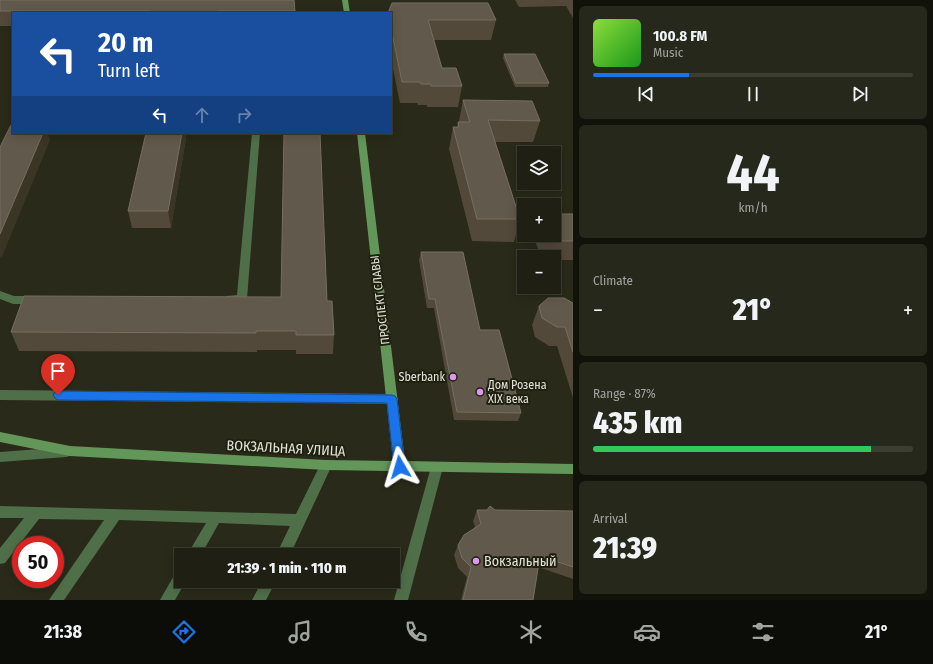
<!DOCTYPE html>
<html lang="en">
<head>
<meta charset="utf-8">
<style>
	:root { --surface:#1f2013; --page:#27281c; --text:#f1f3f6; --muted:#a1a3a0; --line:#3c3e33; --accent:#1a73e8 }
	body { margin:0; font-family:"Fira Sans Condensed",sans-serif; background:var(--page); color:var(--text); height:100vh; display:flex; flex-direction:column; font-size:15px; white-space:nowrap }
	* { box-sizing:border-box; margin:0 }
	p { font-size:13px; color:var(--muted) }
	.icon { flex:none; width:22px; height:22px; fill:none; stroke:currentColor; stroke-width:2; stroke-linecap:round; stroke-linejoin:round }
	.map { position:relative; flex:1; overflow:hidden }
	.side { display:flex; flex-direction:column; gap:6px; padding:6px; background:#11120a; width:360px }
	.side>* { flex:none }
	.top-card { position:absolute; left:12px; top:12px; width:380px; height:122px; border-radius:0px; box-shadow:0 2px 10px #0003,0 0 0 1px var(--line); background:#1a4fa0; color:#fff; overflow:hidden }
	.tools { position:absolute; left:517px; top:146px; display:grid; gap:8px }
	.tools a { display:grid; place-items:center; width:44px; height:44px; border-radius:0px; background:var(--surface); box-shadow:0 2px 10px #0003,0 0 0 1px var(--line); font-size:20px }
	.speed { position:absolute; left:12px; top:536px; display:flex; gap:8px; font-size:20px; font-weight:700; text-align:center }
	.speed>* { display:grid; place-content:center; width:52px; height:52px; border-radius:50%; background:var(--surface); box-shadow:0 2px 10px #0003,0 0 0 1px var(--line); line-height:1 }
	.speed .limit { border:6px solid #d22; background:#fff; color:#111 }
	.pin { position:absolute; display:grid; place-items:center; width:34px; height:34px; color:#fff; margin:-41px -17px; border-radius:50% 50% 50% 0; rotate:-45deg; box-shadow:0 0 4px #0007 }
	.pin .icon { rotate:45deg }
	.me { position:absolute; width:44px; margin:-22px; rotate:353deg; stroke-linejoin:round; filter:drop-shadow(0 0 3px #0008) }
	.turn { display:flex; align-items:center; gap:14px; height:84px; padding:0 20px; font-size:18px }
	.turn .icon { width:52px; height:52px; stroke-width:2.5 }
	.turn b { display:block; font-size:28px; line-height:34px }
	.lanes { display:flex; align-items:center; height:38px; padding:0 20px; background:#0003; justify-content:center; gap:20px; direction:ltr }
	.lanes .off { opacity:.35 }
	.big { font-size:30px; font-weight:800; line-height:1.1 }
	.side .card { flex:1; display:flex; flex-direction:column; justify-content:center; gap:6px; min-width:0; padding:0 14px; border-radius:6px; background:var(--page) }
	.side .dial { align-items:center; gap:0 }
	.dial b { font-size:52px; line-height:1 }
	.song { display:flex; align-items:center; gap:12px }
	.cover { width:48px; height:48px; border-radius:6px; background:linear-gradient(135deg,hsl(90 70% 55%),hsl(120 70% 35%)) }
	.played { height:4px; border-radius:2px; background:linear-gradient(90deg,var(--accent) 30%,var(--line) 30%) }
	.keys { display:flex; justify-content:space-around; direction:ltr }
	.heat { display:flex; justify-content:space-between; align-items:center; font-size:22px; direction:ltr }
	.charge { height:6px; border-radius:3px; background:linear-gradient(90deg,#34c759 87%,var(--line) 0) }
	.trip { position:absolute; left:174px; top:548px; width:226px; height:40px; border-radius:0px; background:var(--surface); box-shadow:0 2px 10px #0003,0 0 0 1px var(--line); font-weight:800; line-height:40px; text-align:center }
	.dock { display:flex; height:64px; justify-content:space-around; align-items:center; background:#0c0d08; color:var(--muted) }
	.dock .icon { width:28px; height:28px }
	.dock .active { color:var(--accent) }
	.dock b { font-size:18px; color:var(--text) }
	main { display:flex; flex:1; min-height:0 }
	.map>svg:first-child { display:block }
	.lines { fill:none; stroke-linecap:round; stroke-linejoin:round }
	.lane { fill:#4f6f49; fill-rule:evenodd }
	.secondary { fill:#639759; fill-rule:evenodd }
	.wall { fill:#52493a }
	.shaded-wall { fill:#3b3526 }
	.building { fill:#61594b; stroke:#766f61 }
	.route { fill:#1a73e8; stroke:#114b97 }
	.poi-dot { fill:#dc99f4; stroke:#202010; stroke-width:1.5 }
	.labels { text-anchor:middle; stroke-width:4; stroke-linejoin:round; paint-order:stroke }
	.street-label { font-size:12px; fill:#e2e3d8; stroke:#202010 }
	.poi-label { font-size:12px; fill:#e2e3d8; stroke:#202010; text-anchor:end }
	.near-street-label { font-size:14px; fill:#e2e3d8; stroke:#202010 }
	.near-poi-label { font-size:14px; fill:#e2e3d8; stroke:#202010; text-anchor:start }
</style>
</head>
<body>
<main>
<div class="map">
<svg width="573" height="600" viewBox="0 0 573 600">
	<rect width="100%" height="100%" fill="#292a19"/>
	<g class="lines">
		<path class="lane" d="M 252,133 L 260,133 L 247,299 L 246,302 C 240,303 232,303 226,302 L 225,299 L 226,296 L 237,295 Z
			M 0,291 L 14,296 L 36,296 L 40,297 L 41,300 L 40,303 L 36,304 L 13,304 L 0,299 Z
			M 0,390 L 392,394 L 396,396 L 398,399 L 396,402 L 392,404 L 0,400 Z
			M 66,447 L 70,448 L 72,452 L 70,456 L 66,457 L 0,462 L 0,452 Z
			M 326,460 L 330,461 L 332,465 L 290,555 L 276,555 L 290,526 L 219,523 L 201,555 L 187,555 L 206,523 L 119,520 L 64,600 L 49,600 L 104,520 L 39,519 L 5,563 L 0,564 L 0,548 L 24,518 L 0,518 L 0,506 L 296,514 L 322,461 Z
			M 437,462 L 441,463 L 443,467 L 408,600 L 394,600 L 431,467 L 433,463 Z
			M 181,570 L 181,581 L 186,581 L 175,600 L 160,600 L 176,572 Z
			M 262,581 L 276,581 L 266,600 L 252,600 Z"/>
		<path class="secondary" d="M 342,0 L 348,0 L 350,13 L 344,13 Z
			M 357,133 L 365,133 L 405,461 L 573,464 L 573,474 L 326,470 L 70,456 L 0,442 L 0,432 L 70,446 L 326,460 L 393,461 Z"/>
	</g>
	<path class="wall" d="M 0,0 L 294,0 L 295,13 L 13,13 L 13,26 L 0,26 Z
		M 515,0 L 573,0 L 573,18 L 566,6 L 519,7 Z
		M 391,13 L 496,20 L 491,40 L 434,40 L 442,68 L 462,86 L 458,107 L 427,107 L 427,105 L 418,105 L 417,103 L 400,103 L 391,59 Z
		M 504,54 L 549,83 L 548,87 L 515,87 L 503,58 Z
		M 463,100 L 540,121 L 533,142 L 495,142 L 520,219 L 514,242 L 472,241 L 449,149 L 453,127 L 457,127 L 458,122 L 459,122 L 459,121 Z
		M 146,133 L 185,133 L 186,138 L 171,228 L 132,228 L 128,211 Z
		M 573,214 L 573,260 L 554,260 L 554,257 L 541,257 L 533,235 L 554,235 Z
		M 421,252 L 480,330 L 521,413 L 518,421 L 454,420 L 434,308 L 427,308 L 419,260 Z
		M 327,301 L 334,335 L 333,354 L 296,354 L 296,350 L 257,350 L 257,352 L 19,351 L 11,332 Z
		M 573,303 L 573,398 L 557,346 L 549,346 L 535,337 L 532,325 L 539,306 Z
		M 477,510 L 573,511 L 573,579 L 538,567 L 533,600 L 461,600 L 467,577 L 458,568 L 454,555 L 458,545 L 475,527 L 473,521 Z"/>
	<path class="shaded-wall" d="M 43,133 L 48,133 L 50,140 L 1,259 L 0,255 L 0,234 Z
		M 182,133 L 185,133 L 186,138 L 171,228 L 168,211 Z"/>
	<path class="building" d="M 0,0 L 294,0 L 295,11 L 218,11 L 218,13 L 150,13 L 150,11 L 0,11 Z
		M 392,3 L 488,3 L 496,20 L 428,20 L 442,68 L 456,68 L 462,86 L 431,86 L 430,84 L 421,84 L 420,82 L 402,82 L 391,28 L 391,13 L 388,13 Z
		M 504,54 L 535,54 L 549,83 L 516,83 Z
		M 463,100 L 532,101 L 540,121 L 488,120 L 520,219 L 477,219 L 453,127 L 459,127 L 458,122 L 470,122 Z
		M 11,125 L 13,125 L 13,133 L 43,133 L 0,234 L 0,147 Z
		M 146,133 L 182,133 L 168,211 L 128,211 Z
		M 284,133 L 320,133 L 327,301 L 332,301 L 334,335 L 296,335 L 296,331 L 256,331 L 256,333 L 11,332 L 24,296 L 281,297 Z
		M 554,214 L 573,214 L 573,241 L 549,241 L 546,235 L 554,235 Z
		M 421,252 L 463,252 L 480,330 L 499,330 L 521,413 L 457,412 L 435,299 L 429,299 Z
		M 548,298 L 564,298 L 573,303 L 573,352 L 565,327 L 557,327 L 542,318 L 539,306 Z
		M 490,506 L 495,510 L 573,511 L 573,567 L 540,556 L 533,600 L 463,600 L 471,567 L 462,558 L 458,545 L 464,535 L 481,524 L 477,510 L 487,510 Z"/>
	<path class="route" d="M 58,391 L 392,395 L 395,396 L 397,399 L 405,467 L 404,470 L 400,472 L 396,470 L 394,467 L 387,403 L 58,400 L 55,398 L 53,395 L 55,392 Z"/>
	<g class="poi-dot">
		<circle cx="453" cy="377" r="4"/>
		<circle cx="480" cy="392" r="4"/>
		<circle cx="476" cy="561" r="4"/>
	</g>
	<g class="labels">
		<g class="street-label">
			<text transform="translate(380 300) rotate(-97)" y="4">ПРОСПЕКТ СЛАВЫ</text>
		</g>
		<g class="poi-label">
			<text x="445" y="381">Sberbank</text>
			<text x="488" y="389" text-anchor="start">Дом Розена<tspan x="488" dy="14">XIX века</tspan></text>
		</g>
		<g class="near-street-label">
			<text transform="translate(286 448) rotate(3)" y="5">ВОКЗАЛЬНАЯ УЛИЦА</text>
		</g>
		<g class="near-poi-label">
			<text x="484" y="566">Вокзальный</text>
		</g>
	</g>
</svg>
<div class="tools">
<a><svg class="icon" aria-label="layers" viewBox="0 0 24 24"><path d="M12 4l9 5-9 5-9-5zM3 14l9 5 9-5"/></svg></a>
<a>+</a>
<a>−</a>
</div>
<div class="speed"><div class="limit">50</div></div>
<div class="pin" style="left:58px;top:395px;background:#d93025"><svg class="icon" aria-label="arrive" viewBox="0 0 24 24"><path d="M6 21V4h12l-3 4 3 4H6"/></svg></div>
<svg class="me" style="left:400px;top:467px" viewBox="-20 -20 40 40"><path d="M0-17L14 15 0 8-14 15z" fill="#1a73e8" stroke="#fff" stroke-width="4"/></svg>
<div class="trip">21:39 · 1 min · 110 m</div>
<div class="top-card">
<div class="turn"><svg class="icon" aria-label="left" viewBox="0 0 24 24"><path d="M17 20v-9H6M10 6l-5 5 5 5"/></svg><div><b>20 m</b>Turn left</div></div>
<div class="lanes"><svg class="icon" aria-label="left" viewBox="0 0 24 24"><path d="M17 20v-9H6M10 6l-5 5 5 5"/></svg><svg class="icon off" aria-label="ahead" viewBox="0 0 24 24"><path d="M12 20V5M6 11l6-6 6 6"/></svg><svg class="icon off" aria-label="right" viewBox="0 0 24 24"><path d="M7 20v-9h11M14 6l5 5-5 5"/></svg></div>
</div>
</div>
<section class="side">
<div class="card">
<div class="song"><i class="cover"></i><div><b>100.8 FM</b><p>Music</p></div></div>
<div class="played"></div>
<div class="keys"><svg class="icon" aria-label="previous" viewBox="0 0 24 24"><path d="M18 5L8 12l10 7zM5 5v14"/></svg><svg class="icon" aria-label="pause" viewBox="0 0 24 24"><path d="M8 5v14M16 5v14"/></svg><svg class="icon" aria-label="next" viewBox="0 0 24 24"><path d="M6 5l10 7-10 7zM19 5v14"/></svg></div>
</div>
<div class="card dial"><b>44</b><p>km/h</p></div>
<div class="card"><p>Climate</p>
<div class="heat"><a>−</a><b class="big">21°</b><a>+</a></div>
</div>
<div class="card"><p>Range · 87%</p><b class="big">435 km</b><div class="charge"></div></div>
<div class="card"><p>Arrival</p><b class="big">21:39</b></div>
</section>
</main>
<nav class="dock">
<b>21:38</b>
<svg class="icon active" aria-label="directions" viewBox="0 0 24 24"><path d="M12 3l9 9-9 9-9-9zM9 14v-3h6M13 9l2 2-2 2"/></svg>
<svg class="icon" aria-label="music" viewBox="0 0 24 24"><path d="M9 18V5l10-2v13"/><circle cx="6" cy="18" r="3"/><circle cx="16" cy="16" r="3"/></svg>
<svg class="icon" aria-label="phone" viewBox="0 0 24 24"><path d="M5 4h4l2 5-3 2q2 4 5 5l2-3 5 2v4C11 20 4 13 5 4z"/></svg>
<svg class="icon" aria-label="climate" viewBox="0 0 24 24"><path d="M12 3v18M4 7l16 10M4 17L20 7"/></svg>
<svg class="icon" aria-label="car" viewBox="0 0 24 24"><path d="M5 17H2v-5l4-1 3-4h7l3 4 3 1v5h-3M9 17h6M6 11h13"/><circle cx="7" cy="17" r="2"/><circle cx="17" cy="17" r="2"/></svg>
<svg class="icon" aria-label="filters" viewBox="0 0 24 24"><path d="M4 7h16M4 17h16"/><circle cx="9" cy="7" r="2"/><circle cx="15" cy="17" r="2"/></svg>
<b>21°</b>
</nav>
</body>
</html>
